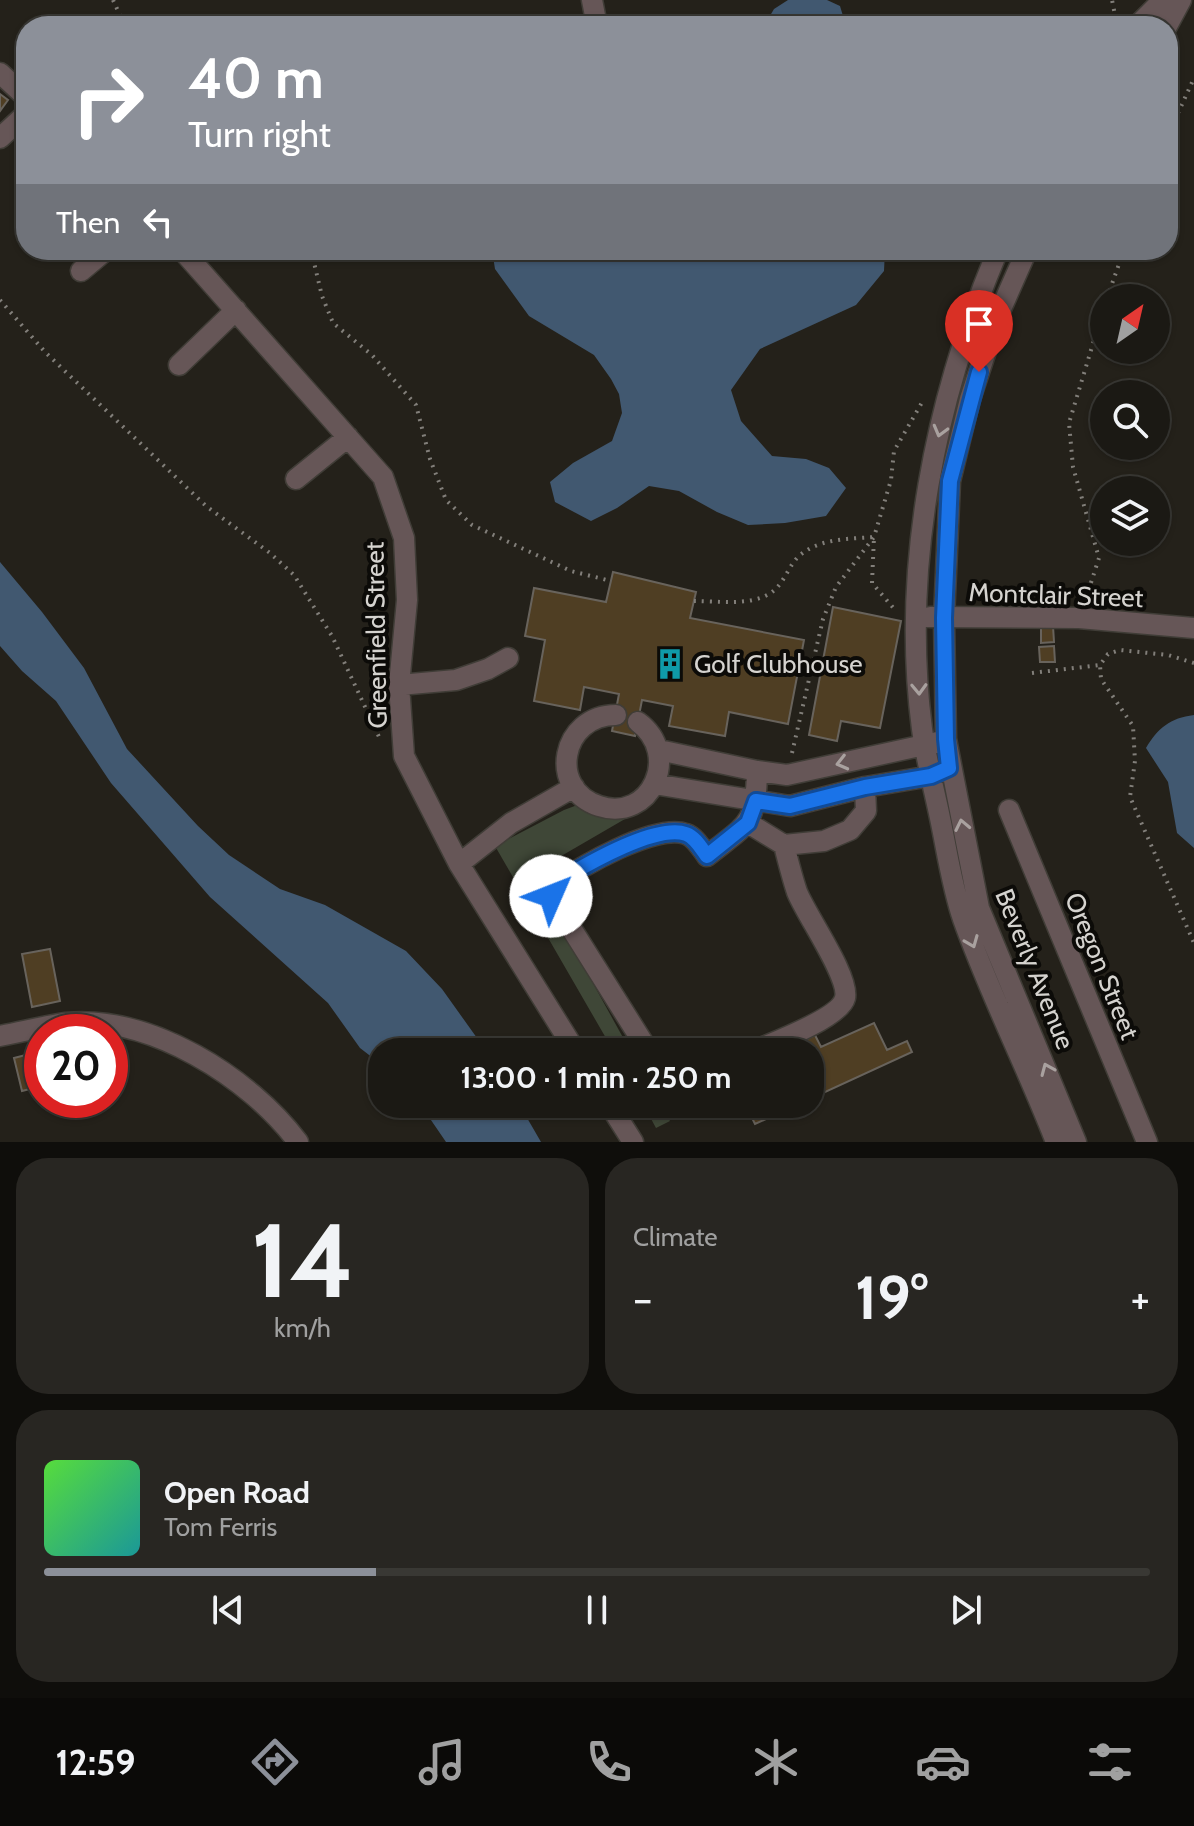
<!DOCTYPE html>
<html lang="en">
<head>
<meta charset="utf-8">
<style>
	:root { --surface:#1b1914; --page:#282622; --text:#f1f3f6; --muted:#a0a0a0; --line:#393834; --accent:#8c9099 }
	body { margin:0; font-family:Cabin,sans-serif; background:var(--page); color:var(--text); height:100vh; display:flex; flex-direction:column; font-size:30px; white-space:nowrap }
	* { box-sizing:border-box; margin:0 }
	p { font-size:26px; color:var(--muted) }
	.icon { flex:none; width:44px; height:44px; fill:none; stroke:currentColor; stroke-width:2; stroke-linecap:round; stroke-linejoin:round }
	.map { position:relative; height:1142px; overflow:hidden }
	.panel { display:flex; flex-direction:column; gap:16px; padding:16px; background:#0f0e0b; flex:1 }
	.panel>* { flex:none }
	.guide { position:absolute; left:16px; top:16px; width:1162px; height:244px; border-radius:32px; box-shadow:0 2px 6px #0004,0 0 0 2px var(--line); background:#8c9099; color:#fff; overflow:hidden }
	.needle { width:52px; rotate:34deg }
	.fabs { position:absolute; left:1090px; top:284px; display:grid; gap:16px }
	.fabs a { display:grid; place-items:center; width:80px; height:80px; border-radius:50%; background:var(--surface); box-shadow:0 2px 6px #0004,0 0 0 2px var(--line); font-size:40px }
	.speed { position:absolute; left:24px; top:1014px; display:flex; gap:16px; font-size:40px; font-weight:700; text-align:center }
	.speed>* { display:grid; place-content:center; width:104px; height:104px; border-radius:50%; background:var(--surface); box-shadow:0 2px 6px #0004,0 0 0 2px var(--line); line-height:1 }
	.speed .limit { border:12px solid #d22; background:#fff; color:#111 }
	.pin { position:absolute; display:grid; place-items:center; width:68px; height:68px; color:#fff; margin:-82px -34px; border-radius:50% 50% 50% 0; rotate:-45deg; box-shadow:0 0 8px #0007 }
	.pin .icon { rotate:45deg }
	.me { position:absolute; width:88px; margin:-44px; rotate:46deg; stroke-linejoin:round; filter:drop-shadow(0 0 6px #0008) }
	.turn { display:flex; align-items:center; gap:28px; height:168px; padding:0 40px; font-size:36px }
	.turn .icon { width:104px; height:104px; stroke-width:2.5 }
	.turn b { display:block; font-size:56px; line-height:68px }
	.then { display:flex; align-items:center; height:76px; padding:0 40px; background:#0003; gap:16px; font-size:30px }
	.big { font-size:60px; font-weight:700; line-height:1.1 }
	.panel .tile { flex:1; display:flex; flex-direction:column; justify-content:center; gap:12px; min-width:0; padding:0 28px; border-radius:32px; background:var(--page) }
	.panel .dial { align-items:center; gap:0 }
	.dial b { font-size:104px; line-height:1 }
	.song { display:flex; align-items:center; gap:24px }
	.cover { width:96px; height:96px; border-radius:12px; background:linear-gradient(135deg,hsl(110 70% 55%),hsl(180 70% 35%)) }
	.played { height:8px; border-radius:4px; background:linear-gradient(90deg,var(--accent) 30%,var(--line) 30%) }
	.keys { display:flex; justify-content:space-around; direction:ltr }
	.heat { display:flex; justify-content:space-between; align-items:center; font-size:44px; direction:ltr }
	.panel .tiles { flex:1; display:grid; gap:16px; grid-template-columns:1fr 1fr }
	.tile:last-child { grid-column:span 2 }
	.trip { position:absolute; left:368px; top:1038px; width:456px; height:80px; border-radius:32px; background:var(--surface); box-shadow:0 2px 6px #0004,0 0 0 2px var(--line); font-weight:700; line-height:80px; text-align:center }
	.tabs { display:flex; height:128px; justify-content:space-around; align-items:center; background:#0b0a08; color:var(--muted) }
	.tabs .icon { width:56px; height:56px }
	.tabs .current { color:var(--accent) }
	.tabs b { font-size:36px; color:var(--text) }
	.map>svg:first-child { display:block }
	.green { fill:#3f4737 }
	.water { fill:#415870 }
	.building { fill:#4f3e23; stroke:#68635c; stroke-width:2 }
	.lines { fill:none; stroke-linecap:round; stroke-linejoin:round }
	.minor-casing { stroke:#403d37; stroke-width:23 }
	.path { stroke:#827f7a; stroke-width:4; stroke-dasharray:2 6; stroke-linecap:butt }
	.minor { stroke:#665657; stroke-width:20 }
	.oneway { stroke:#a9a19f }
	.route-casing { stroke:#114b97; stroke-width:20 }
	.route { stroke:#1a73e8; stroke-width:14 }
	.labels { text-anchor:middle; stroke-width:8; stroke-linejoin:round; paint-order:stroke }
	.street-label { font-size:26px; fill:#d5d3cf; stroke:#0c0b08 }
	.poi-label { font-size:26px; fill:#d5d3cf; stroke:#0c0b08; text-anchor:start }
</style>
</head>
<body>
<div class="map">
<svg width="1194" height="1142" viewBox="0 0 1194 1142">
	<rect width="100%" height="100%" fill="#24211a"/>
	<path class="green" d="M 588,801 L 637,812 L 532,873 L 631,1052 L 614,1052 L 495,846 L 564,810 Z
		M 643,1104 L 660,1104 L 670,1121 L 656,1128 Z"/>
	<path class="water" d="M 788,0 L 827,0 L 840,6 L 846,26 L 764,26 L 774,9 Z
		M 492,250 L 885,250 L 884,271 L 856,305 L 760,349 L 731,390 L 741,421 L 772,456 L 806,459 L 829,468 L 846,488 L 826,516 L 785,523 L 748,525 L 717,512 L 679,491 L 649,486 L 617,508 L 591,521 L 555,502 L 550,482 L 573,463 L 612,441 L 622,413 L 619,394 L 611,379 L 594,355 L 529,316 L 495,269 Z
		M 0,562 L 42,612 L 84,668 L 127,749 L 198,826 L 229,855 L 280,889 L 325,905 L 406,951 L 442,989 L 487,1052 L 382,1052 L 382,1065 L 360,1048 L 328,1003 L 210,897 L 111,783 L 56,701 L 22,671 L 0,646 Z
		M 1194,715 L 1194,848 L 1177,833 L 1168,782 L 1146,748 C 1158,728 1170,718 1194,715 Z
		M 420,1104 L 519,1104 L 541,1142 L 446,1142 Z"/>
	<path class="building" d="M 0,94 L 8,100 L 0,111 Z
		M 613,572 L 696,592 L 690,618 L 804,640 L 788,724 L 729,712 L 725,736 L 669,726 L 673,706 L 642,700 L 635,736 L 612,731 L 619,694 L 584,687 L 580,710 L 534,701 L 545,640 L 525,636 L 534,588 L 606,602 Z
		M 833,607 L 901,621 L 880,728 L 841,721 L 837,741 L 809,735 Z
		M 1053,626 L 1054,642 L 1041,643 L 1041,627 Z
		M 1054,646 L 1055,662 L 1040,662 L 1039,647 Z
		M 50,949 L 60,1001 L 32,1007 L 22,954 Z
		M 874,1023 L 887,1050 L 907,1041 L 912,1052 L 810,1099 L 810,1052 L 800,1052 L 796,1044 L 815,1035 L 821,1047 Z
		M 41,1051 L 42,1086 L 22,1091 L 14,1058 Z
		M 766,1104 L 799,1104 L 755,1124 L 749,1112 Z"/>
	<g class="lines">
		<defs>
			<path id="minor" d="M 592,0 L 597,26
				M 1137,26 L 1157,6 L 1180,2
				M 1167,26 L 1181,0
				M 0,73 L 26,97
				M 0,138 L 26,114
				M 182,250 L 383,477 L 404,538 L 407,600 L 399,685 L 404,756 L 459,864 L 576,1052
				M 998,250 C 935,399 901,567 922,729 C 926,759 934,789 940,818 C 947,851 952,887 963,919 C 990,995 1027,1067 1056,1142
				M 1027,250 L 997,318 L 970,399 L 950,481 L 944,618 L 946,739 L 979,908 L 1076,1142
				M 81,271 L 106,250
				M 179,365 L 236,310
				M 296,479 L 348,437
				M 930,617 L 1079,618 L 1194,628
				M 399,685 L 456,680 L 488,669 L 508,658
				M 616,715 C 561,715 547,789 599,806 C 651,823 682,754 638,722
				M 659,750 L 757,771 L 787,775 L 938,742
				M 654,784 L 790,806 L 865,787 L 931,776 L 940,772
				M 1009,810 L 1147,1142
				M 748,823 L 784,845 L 824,841 L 850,830 L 866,811 L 865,787
				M 459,864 L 511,823 L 574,787
				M 0,1036 C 22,1032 44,1026 66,1023 C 151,1015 249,1077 298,1142
				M 649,1052 L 551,896 L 555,885 C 579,867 656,823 686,834 C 695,837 701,848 707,856 C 747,824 756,826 757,771
				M 751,1052 C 770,1044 840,1018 845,998 C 850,977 806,915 797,892 C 792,877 788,861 784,845
				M 609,1104 L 633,1142"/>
		</defs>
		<use href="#minor" class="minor-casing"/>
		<path class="path" d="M 113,0 L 125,26
			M 1111,26 L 1115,15 L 1112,0
			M 1168,135 L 1194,78
			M 311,250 L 322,296 L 333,323 L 372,355 L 416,405 L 430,459 L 446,500 L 472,525 L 571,571 L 611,581
			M 1107,298 L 1124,250
			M 0,300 L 45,352 L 206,506 L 270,553 L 294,575 L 332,636 L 380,739
			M 1086,598 L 1099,558 L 1073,467 L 1069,423 L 1104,307
			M 694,601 C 717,601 749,606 769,594 C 783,586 787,569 797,558 C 817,538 848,539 874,537 L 872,583 L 896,611
			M 1194,663 L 1168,655 L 1120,650 L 1108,654 L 1100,665 L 1101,679 L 1133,726 L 1135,761 L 1130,797 L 1194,943
			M 1032,673 L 1100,665
			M 792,753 L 823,619 L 836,587 L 874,537 L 891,480 L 894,451 L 924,399"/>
		<use href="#minor" class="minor"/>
	</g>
	<defs><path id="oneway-chevron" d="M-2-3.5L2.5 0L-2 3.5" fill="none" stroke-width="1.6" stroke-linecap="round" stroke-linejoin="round" transform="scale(2)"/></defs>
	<g class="oneway">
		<use href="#oneway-chevron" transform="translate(940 431) rotate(105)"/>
		<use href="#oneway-chevron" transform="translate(919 689) rotate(88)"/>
		<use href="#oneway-chevron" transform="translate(842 763) rotate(166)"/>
		<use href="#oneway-chevron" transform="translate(962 825) rotate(-102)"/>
		<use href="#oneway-chevron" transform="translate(972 942) rotate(68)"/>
		<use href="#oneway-chevron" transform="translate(1047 1069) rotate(-113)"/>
	</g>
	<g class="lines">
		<defs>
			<path id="route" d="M 551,896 L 555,885 L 564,878 C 589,863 657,824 686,834 C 695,837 701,848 707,856 L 748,823 L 756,801 L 790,806 L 865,787 L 931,776 L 949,768 L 946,739 L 944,618 L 950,481 L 979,372"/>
		</defs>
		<use href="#route" class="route-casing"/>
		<use href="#route" class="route"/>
	</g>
	<defs>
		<symbol id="building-bare" viewBox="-9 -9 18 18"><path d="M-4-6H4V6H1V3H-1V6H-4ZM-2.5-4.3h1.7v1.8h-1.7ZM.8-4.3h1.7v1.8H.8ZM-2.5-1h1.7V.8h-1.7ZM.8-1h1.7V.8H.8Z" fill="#0f9aa8" stroke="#0c0b08" stroke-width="2.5" paint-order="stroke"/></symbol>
	</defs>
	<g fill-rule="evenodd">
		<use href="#building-bare" x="648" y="642" width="44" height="44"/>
	</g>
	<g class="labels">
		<g class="street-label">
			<text transform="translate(1056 595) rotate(2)" y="9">Montclair Street</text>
			<text transform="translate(376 635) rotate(-91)" y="9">Greenfield Street</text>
			<text transform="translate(1102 966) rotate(68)" y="9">Oregon Street</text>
			<text transform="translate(1035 969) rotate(68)" y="9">Beverly Avenue</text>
		</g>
		<g class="poi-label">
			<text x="694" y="673">Golf Clubhouse</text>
		</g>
	</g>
</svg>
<div class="fabs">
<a><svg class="needle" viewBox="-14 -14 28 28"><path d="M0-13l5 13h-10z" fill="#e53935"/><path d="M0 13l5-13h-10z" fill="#a0a0a0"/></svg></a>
<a><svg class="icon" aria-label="search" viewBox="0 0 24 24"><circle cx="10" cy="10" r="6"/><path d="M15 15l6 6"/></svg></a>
<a><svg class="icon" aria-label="layers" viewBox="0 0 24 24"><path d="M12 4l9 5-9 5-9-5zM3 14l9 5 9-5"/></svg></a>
</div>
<div class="speed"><div class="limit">20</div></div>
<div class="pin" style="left:979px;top:372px;background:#d93025"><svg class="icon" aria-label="arrive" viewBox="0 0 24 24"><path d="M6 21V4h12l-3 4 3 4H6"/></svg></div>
<svg class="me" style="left:551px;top:896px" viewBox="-20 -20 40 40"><circle r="19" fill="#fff"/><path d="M0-13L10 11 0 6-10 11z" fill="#1a73e8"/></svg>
<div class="trip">13:00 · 1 min · 250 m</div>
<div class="guide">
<div class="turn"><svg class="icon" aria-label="right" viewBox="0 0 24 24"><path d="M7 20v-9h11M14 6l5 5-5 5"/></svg><div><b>40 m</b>Turn right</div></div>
<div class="then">Then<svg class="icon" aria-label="left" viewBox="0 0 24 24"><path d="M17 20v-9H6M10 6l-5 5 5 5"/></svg></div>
</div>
</div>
<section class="panel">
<div class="tiles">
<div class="tile dial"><b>14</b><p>km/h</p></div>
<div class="tile"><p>Climate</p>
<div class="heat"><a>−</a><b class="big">19°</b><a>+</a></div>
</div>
<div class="tile">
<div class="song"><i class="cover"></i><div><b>Open Road</b><p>Tom Ferris</p></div></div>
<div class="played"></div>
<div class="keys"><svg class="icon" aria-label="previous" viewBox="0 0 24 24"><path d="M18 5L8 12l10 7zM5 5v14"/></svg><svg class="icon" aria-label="pause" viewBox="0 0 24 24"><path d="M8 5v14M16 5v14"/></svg><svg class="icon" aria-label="next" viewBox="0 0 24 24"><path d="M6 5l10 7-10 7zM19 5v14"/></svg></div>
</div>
</div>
</section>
<nav class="tabs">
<b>12:59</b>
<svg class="icon current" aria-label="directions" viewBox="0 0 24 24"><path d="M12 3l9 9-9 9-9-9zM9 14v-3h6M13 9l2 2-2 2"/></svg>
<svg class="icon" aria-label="music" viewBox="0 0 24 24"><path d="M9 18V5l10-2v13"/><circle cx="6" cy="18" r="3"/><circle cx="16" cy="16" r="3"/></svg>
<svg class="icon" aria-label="phone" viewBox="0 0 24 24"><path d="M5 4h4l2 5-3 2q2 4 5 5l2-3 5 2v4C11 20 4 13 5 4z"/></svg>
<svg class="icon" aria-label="climate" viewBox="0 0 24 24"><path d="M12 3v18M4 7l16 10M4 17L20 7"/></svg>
<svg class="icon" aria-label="car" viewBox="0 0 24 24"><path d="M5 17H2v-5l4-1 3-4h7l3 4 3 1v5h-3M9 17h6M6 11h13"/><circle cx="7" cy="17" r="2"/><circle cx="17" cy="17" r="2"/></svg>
<svg class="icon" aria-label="filters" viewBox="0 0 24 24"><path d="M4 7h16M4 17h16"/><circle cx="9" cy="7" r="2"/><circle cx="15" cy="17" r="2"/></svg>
</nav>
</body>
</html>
